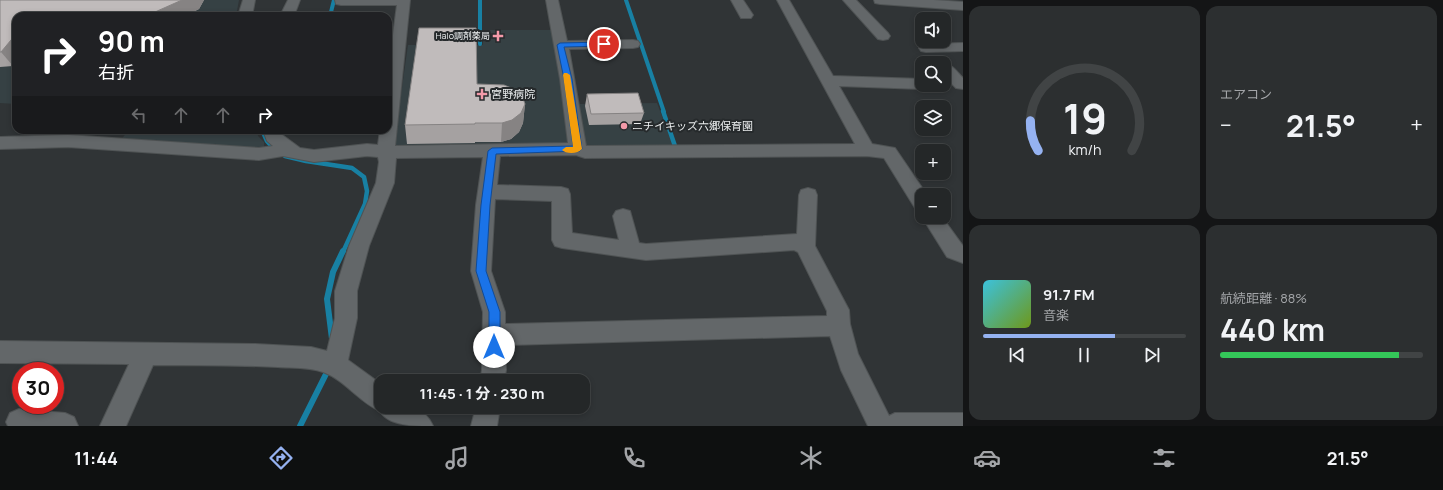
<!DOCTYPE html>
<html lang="ja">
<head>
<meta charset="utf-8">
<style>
	:root { --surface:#242728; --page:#2c2f30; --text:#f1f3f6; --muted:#a3a5a8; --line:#414445; --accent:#95b2f1 }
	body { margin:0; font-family:Manrope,"Noto Sans JP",sans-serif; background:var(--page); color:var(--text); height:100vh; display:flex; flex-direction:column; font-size:15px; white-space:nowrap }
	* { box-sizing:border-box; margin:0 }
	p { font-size:13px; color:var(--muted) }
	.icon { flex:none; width:22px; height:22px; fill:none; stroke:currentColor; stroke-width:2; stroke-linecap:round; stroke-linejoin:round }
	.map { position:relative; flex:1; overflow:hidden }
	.drawer { display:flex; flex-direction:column; gap:6px; padding:6px; background:#141516; width:480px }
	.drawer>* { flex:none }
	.top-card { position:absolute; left:12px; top:12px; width:380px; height:122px; border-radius:12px; box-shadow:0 2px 6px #0003,0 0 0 1px var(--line); background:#202124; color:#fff; overflow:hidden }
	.fabs { position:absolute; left:915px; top:12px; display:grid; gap:8px }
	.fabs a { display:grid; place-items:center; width:36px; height:36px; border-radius:8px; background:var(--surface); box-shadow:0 2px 6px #0003,0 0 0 1px var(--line); font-size:20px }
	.speed { position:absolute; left:12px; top:362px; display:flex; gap:8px; font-size:20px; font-weight:700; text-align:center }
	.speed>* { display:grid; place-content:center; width:52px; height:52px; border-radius:50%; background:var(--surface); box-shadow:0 2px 6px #0003,0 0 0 1px var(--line); line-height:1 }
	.speed .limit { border:6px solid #d22; background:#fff; color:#111 }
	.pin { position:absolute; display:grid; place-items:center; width:34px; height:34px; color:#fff; margin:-17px; border:2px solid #fff; border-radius:50%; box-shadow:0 1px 4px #0007 }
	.me { position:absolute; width:44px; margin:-22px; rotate:0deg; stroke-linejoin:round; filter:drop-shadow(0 0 3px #0008) }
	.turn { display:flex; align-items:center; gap:14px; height:84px; padding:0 20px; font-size:18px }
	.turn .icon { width:52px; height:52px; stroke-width:2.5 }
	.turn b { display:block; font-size:28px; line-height:34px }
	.lanes { display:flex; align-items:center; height:38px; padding:0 20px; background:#0003; justify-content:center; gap:20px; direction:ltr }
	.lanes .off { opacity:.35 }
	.big { font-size:30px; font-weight:700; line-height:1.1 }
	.drawer .tile { flex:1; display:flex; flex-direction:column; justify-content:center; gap:6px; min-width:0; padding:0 14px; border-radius:12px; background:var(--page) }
	.drawer .dial { align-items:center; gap:0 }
	.dial svg { height:104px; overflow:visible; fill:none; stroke:var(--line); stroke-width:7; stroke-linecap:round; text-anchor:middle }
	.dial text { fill:var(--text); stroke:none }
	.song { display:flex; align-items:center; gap:12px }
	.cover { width:48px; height:48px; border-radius:6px; background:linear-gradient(135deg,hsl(190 70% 55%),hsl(80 70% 35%)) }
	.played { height:4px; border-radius:2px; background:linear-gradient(90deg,var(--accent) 65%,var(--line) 65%) }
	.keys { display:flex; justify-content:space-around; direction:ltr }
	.heat { display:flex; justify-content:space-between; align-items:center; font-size:22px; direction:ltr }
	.charge { height:6px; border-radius:3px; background:linear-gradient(90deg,#34c759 88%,var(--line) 0) }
	.drawer .tiles { flex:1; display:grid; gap:6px; grid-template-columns:repeat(2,1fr) }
	.trip { position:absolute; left:374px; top:374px; width:216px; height:40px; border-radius:12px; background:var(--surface); box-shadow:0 2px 6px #0003,0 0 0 1px var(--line); font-weight:700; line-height:40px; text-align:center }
	.tabs { display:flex; height:64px; justify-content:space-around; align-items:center; background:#0e1010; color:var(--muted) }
	.tabs .icon { width:28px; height:28px }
	.tabs .active { color:var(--accent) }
	.tabs b { font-size:18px; color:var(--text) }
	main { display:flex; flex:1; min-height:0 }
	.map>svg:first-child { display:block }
	.built { fill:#364144 }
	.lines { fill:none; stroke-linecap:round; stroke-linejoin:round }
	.stream-far2 { stroke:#1880a3; stroke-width:4 }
	.stream-far1 { stroke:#1880a3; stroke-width:4.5 }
	.stream { stroke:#1880a3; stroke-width:6 }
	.street-casing { stroke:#4f5354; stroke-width:2 }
	.street { fill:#636769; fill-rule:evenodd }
	.wall { fill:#a5a1a1 }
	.shaded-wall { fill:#868383 }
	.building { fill:#c0bbbb; stroke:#868383 }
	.route { fill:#1a73e8; stroke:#114b97 }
	.slow { fill:#f59e0b }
	.poi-dot { fill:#f39aa9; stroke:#262a2c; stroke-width:1.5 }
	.labels { text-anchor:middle; stroke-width:4; stroke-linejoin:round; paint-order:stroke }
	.far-poi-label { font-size:9px; fill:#ebeeef; stroke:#262a2c; text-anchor:end }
	.poi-label { font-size:11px; fill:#ebeeef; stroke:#262a2c; text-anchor:start }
</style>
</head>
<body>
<main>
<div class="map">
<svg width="963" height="426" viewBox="0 0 963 426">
	<rect width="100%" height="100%" fill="#303436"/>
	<path class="built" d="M 0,0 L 239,0 L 236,16 L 16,16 L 16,104 L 0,103 Z
		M 483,30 L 553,30 L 571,143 L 565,148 L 397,147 L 394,144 L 408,45 L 483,45 Z
		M 657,103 L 675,150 L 587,149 L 578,104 Z
		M 129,130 L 257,130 L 258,136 L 264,142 L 264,148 L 119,142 Z"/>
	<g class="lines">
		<path class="stream-far2" d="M 480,0 L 480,44
			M 626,0 L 664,112
			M 330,16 L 334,0"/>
		<path class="stream-far1" d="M 663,111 L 676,149
			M 262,130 L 267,141 L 275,150
			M 285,156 L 306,161 L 352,168 L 364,177 L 367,191 L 365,204 L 343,252"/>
		<path class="stream" d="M 332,339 L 327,299 L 333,272 L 343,251
			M 300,426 L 329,368"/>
		<defs>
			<path id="street" d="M 243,0 L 255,0 L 252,16 L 238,16 Z
				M 288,0 L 300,0 L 294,16 L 280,16 Z
				M 335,0 L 410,0 L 395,146 L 568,143 L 560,79 L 546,0 L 558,0 L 567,41 L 633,40 L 638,41 L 640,44 L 638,47 L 633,48 L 569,49 L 586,146 L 855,144 L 777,0 L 789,0 L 833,76 L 922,79 L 922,85 L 929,85 L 927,87 L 922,89 L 839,86 L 872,144 L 895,148 L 927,195 L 922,195 L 922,210 L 915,208 L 884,158 L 867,156 L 585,158 L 576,155 L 500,156 L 497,185 L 561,187 L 568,189 L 570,194 L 572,233 L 619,240 L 613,216 L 616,211 L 623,209 L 630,211 L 639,243 L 646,244 L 797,234 L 799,195 L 801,190 L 808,188 L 815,190 L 817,195 L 815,246 L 849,310 L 850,324 L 858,354 L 889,416 L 895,413 L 963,413 L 963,426 L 868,426 L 841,370 L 830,336 L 505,345 L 506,370 L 504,381 L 480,381 L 482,370 L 483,312 L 471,271 L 476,205 L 483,157 L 396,158 L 394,183 L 369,246 L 357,291 L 357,318 L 348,360 L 381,384 L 381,407 C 402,407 423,403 433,426 C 415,426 388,426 380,411 C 359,402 345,380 323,372 C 309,367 292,368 278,367 C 236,365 194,365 153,365 L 126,426 L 100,426 L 129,364 L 0,363 L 0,341 L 255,344 L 311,347 L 327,351 L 335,318 L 335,291 L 349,246 L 376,183 L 379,162 L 378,157 L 367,156 L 314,162 L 283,156 L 259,160 L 68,147 L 0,149 L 0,137 L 68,135 L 259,148 L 273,146 L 267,141 L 263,130 L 279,130 L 281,134 L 300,148 L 314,150 L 367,144 L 378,145 L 380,130 L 388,130 L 388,72 L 397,5 L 341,5 L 336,4 ZM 495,199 L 552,201 L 552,240 L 555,246 L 562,248 L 646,260 L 794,250 L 798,252 L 827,311 L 827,316 L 505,324 L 505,312 L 491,271 Z
				M 731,0 L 743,0 L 753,15 L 751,18 L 741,18 Z
				M 843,0 L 856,0 L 888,33 L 890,36 L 888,39 L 883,40 L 878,39 Z
				M 874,0 L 934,0 L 963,2 L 963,10 L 880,4 L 875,3 Z
				M 963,43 L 963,51 L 926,52 L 921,51 L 919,48 L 921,45 L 926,44 Z
				M 942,63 C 951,63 957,72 963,78 L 963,89 L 956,88 L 944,76 L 944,63 Z
				M 922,217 L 942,217 L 963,246 L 963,263 L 947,257 Z
				M 476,407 L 500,407 L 497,426 L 471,426 Z
				M 19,409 L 65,413 L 74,417 L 78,426 L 8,426 L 6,422 L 10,413 Z"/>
		</defs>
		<use href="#street" class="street-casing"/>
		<use href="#street" class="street"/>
	</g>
	<path class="wall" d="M 0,0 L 204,0 L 199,9 L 185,16 L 16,16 L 13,66 L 0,67 Z
		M 477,84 L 525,104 L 523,123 L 519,132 L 511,139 L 501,142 L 475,142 L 475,143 L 407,144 L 405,125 Z
		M 587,94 L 644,113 L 640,124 L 589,125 L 585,106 Z"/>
	<path class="shaded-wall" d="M 182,0 L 204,0 L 199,9 L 185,16 L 146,16 Z
		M 16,34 L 16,63 L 13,66 L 1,52 Z
		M 525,104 L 523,123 L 519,132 L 511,139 L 501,142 L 502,123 Z"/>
	<path class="building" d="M 0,0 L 182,0 L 146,16 L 16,16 L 16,34 L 1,52 L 0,52 Z
		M 419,28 L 476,28 L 477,84 L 504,85 L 516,90 L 522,96 L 525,104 L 521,113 L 512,120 L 502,123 L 475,123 L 475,124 L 405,125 Z
		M 638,93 L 644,113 L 591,114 L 587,94 Z"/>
	<path class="route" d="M 604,42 L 607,43 L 607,46 L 564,47 L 572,79 L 582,149 L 580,151 L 496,154 L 490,205 L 486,271 L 500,312 L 500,347 L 498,351 L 494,352 L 491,351 L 489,347 L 489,312 L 476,271 L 481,205 L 488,151 L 492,148 L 573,146 L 564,79 L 557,45 L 560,43 Z"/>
	<path class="slow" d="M 564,73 L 567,73 L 570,75 L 582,149 C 578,154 566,154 562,150 L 566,147 L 573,147 L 563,75 Z"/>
	<g class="poi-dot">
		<path d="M496 30h4v4h4v4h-4v4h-4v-4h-4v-4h4z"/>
		<path d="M480 88h4v4h4v4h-4v4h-4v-4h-4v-4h4z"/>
		<circle cx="624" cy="126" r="4"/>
	</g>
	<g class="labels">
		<g class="far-poi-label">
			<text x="490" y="39">Halo調剤薬局</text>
		</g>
		<g class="poi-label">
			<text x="491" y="98">宮野病院</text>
			<text x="632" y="130">ニチイキッズ六郷保育園</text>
		</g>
	</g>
</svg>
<div class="fabs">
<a><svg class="icon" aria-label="sound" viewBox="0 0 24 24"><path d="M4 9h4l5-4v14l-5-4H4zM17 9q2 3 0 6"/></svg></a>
<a><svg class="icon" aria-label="search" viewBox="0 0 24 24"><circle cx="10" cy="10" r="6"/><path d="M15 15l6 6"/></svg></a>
<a><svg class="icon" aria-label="layers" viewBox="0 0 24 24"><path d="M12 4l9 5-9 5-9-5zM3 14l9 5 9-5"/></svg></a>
<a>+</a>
<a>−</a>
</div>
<div class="speed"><div class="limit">30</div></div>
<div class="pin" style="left:604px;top:44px;background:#d93025"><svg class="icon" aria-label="arrive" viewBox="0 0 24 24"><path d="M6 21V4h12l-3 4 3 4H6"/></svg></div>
<svg class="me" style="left:494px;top:347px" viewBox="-20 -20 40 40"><circle r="19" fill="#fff"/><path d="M0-13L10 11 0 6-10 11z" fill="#1a73e8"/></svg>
<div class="trip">11:45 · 1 分 · 230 m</div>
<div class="top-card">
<div class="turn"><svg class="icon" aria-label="right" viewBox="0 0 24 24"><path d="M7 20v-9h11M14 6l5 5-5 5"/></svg><div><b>90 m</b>右折</div></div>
<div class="lanes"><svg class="icon off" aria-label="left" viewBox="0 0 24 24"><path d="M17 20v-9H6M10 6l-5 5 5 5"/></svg><svg class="icon off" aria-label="ahead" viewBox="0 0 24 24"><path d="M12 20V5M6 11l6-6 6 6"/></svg><svg class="icon off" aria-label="ahead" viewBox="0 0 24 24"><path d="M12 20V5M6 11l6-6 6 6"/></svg><svg class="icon" aria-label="right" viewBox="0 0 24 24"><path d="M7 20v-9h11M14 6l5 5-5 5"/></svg></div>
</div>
</div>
<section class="drawer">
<div class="tiles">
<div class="tile dial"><svg viewBox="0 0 100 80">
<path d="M14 69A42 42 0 1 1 86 69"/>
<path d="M14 69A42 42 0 0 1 8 46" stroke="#95b2f1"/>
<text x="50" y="56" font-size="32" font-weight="700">19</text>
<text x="50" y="72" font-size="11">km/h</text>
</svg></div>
<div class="tile"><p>エアコン</p>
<div class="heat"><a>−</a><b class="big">21.5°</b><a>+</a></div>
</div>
<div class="tile">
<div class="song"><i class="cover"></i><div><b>91.7 FM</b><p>音楽</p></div></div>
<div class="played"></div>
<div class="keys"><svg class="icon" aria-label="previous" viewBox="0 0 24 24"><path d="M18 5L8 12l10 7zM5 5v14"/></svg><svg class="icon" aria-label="pause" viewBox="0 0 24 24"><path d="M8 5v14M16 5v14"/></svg><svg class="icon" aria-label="next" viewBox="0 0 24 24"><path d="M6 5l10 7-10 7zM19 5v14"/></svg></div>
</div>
<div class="tile"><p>航続距離 · 88%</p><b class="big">440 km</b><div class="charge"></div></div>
</div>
</section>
</main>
<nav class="tabs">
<b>11:44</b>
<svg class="icon active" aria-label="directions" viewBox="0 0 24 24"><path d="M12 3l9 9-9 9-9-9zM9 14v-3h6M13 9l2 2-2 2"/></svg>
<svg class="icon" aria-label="music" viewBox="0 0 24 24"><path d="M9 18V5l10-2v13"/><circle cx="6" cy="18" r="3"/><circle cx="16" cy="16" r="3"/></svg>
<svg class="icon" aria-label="phone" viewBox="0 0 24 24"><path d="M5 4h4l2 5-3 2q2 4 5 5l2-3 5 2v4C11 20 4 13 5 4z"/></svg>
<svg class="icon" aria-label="climate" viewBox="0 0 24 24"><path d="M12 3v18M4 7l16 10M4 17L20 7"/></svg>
<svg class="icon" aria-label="car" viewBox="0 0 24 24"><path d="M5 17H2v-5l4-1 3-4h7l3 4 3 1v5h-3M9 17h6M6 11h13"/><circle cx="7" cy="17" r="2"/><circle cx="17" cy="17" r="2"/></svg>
<svg class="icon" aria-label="filters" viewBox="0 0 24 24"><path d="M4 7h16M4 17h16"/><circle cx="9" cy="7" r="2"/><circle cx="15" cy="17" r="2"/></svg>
<b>21.5°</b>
</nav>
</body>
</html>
